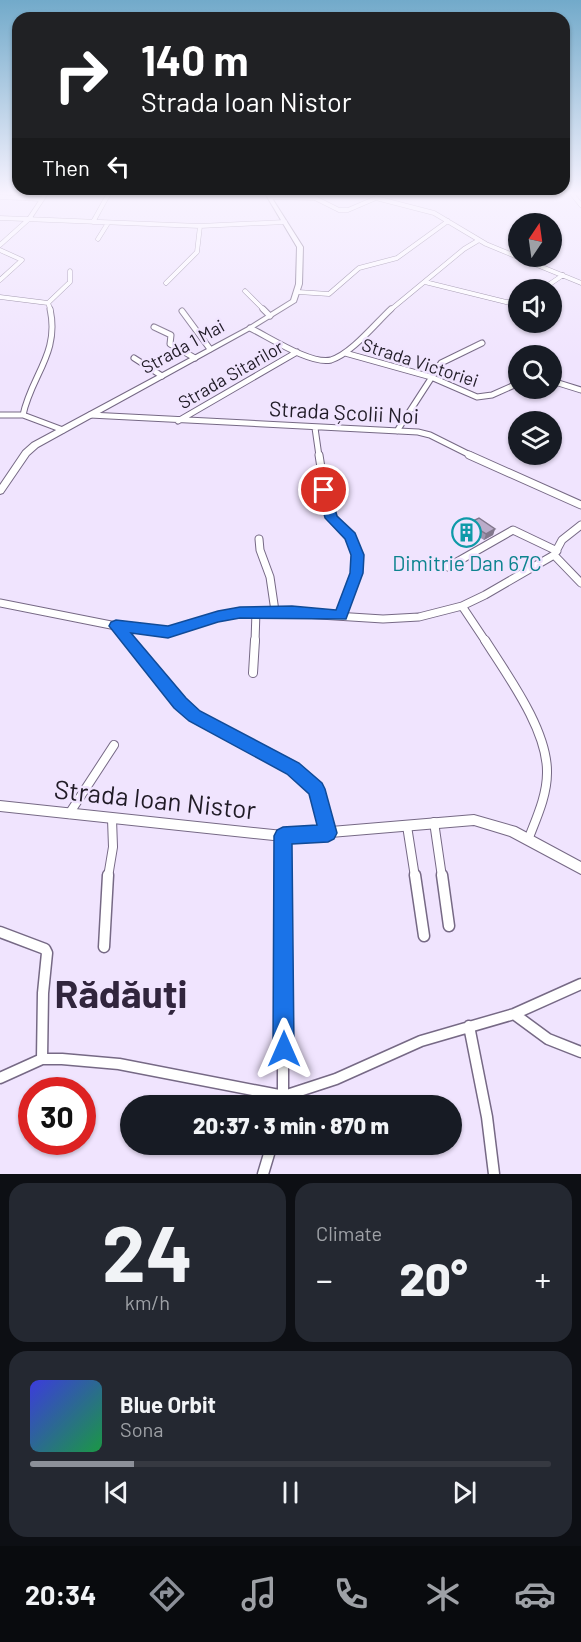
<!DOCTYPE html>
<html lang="en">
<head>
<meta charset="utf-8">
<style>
	:root { --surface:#171b24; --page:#242831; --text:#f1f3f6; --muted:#9ea1a6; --line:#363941; --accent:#8c9099 }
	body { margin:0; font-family:Barlow,sans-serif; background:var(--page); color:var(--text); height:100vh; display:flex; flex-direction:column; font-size:22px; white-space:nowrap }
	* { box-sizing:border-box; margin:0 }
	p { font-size:20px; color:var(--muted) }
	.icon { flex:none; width:33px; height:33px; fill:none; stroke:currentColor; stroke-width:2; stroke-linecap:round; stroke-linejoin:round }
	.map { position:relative; height:1174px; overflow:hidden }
	.drawer { display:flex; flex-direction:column; gap:9px; padding:9px; background:#0d0f14; flex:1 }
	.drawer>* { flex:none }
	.banner { position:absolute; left:12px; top:12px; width:558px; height:183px; border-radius:18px; box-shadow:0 2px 4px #0004; background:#202124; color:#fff; overflow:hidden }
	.needle { width:39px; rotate:13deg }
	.tools { position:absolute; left:508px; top:213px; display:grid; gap:12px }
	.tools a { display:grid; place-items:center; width:54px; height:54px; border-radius:50%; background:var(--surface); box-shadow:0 2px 4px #0004; font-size:30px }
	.speed { position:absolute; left:18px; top:1077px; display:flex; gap:12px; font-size:30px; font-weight:700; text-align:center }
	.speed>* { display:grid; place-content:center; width:78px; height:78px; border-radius:50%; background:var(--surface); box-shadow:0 2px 4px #0004; line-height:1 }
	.speed .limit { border:9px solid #d22; background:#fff; color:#111 }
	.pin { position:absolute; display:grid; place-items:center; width:51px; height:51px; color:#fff; margin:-26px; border:3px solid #fff; border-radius:50%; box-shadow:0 2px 6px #0007 }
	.me { position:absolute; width:66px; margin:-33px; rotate:0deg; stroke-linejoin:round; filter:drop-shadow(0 0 4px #0008) }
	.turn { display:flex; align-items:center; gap:21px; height:126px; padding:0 30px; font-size:27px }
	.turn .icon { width:78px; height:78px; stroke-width:2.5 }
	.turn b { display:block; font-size:42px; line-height:51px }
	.then { display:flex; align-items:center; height:57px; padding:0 30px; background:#0003; gap:12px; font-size:22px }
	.big { font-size:45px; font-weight:800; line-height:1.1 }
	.drawer .tile { flex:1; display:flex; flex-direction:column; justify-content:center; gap:9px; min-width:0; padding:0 21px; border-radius:18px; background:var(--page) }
	.drawer .dial { align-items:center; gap:0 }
	.dial b { font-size:78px; line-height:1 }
	.song { display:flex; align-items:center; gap:18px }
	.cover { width:72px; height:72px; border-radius:9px; background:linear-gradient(135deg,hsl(240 70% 55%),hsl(140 70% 35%)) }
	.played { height:6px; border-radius:3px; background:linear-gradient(90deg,var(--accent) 20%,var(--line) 20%) }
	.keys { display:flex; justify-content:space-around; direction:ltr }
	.heat { display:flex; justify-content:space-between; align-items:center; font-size:33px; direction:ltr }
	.drawer .tiles { flex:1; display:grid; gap:9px; grid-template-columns:1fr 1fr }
	.tile:last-child { grid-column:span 2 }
	.trip { position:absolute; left:120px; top:1095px; width:342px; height:60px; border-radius:30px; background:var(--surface); box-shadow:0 2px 4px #0004; font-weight:800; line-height:60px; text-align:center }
	.tabs { display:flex; height:96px; justify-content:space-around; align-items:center; background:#090b0e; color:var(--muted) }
	.tabs .icon { width:42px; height:42px }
	.tabs .active { color:var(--accent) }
	.tabs b { font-size:27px; color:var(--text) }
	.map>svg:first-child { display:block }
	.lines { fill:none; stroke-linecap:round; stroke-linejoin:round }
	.minor-far4-casing { stroke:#766985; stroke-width:5 }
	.minor-far3-casing { stroke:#766985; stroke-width:7 }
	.minor-far2-casing { stroke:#766985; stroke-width:9 }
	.minor-far1-casing { stroke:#766985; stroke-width:10 }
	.minor-casing { stroke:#766985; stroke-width:13 }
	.tertiary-casing { stroke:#766985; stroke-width:2 }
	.secondary-casing { stroke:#766985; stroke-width:2 }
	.minor-far4 { stroke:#fff; stroke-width:4 }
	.minor-far3 { stroke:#fff; stroke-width:5 }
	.minor-far2 { stroke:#fff; stroke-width:7 }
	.minor-far1 { stroke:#fff; stroke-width:8 }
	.minor { stroke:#fff; stroke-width:10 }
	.tertiary { fill:#fff; fill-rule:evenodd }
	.secondary { fill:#fff; fill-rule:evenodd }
	.wall { fill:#a094ae }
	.shaded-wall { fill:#82788d }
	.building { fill:#baacca; stroke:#82788d; stroke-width:1.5 }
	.route { fill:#1a73e8; stroke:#114b97; stroke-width:1.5 }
	.labels { text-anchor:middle; stroke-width:5; stroke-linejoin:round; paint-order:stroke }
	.far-street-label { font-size:18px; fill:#201b26; stroke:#f0e4fe }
	.street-label { font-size:21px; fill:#201b26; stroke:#f0e4fe }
	.culture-label { font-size:21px; fill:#0d838f; stroke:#f0e4fe }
	.near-street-label { font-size:26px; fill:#201b26; stroke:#f0e4fe }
	.near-town-label { font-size:39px; font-weight:bold; fill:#31253d; stroke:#f0e4fe }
</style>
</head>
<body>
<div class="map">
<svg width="581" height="1174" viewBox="0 0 581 1174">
	<rect width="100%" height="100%" fill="#f0e4fe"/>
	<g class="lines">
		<defs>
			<path id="minor-far4" d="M 573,195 L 581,205
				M 0,197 L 42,199
				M 270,197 L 315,198 L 339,210 L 348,210 L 376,198 L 434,213 L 486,244 L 581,283
				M 0,218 L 200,226 L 285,222
				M 93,222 L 108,195
				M 98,239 L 108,223
				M 0,245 L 29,219 L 45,195
				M 0,250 L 22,260 L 0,280
				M 425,282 L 506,302 L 519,301
				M 166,283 L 197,252 L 200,226
				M 541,290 L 563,275
				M 245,291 L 265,311
				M 298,292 L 329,294 L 359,268 L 397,258 L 448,221
				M 0,297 L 48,303 L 51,311
				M 48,303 L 70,282 L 70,271
				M 389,311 L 464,249 L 479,240"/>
			<path id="minor-far3" d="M 263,309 L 270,316
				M 182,311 L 210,349
				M 154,327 L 171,335 L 170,344 L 195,358
				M 250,328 C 269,337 311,365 331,360 C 351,354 375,324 391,309
				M 345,353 L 431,377 L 477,397 L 492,395 L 519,383
				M 134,358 L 162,376
				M 552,381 L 581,390
				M 0,415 L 23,415 L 63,430
				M 23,415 C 31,376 60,353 50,309
				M 90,415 L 418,432 L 430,435 L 472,456
				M 178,421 L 297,352
				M 315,428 L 319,456
				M 397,431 L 441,363 L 482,343"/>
			<path id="minor-far2" d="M 319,455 L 328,512 L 349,536 L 357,555 L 355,575 L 341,615
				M 469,455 L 581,505
				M 259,539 L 260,550 L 270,577 L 275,611
				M 554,555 L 581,583
				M 448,567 L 513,530 L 557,551
				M 0,603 L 116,626 L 168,632 L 218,616 L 256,611 L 383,619 L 419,617 L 462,606 L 485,595 L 554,555 L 562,540 L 581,525
				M 462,606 L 486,642
				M 116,626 L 129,642
				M 255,642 L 256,611"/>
			<path id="minor-far1" d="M 128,640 L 180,703 L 194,716 L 303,775 L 316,789 L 328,833
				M 485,640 C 507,675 548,730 547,773 C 547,796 536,819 528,840
				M 253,673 L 255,640
				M 69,814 L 114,745
				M 434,822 L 442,877
				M 407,826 L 415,877
				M 283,836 L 283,877
				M 108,877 L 113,847 L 112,819"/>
			<path id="minor" d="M 283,875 L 283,1106
				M 415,875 L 424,936
				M 442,875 L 449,926
				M 0,932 L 45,949 L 47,953 L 43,993 L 42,1059
				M 104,947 L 108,875
				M 514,1014 L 548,1039 L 581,1052
				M 469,1026 L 487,1117 L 494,1174
				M 0,1078 L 42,1059 L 62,1059 L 119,1064 L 284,1096 L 336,1079 L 421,1041 L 514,1014 L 581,984
				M 263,1174 L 272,1144"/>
			<path id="tertiary" d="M 0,801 L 283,831 L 474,815 L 516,827 L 581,862 L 581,874 L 510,836 L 474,825 L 283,841 L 0,811 Z"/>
			<path id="secondary" d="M 266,195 L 270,195 L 303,247 L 302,284 L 296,302 L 252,329 L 38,447 L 29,455 L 3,493 L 0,494 L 0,485 L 23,451 L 32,443 L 248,327 L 291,300 L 296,284 L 297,247 Z"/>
		</defs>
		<use href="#minor-far4" class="minor-far4-casing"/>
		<use href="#minor-far3" class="minor-far3-casing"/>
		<use href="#minor-far2" class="minor-far2-casing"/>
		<use href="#minor-far1" class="minor-far1-casing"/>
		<use href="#minor" class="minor-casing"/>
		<use href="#tertiary" class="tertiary-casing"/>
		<use href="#secondary" class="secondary-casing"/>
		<use href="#minor-far4" class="minor-far4"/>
		<use href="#minor-far3" class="minor-far3"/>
		<use href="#minor-far2" class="minor-far2"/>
		<use href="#minor-far1" class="minor-far1"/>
		<use href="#minor" class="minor"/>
		<use href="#tertiary" class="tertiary"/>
		<use href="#secondary" class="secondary"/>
	</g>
	<path class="wall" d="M 479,518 L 495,529 L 493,535 L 484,540 L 473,533 L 462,538 L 456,535 L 458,528 Z"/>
	<path class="shaded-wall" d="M 475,527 L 473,533 L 462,538 L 463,532 Z
		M 495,529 L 493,535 L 484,540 L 486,534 Z"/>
	<path class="building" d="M 479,518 L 495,529 L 486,534 L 475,527 L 463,532 L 458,528 Z"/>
	<linearGradient id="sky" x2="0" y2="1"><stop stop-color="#72aaca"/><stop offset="0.54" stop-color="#f8f3ff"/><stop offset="1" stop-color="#f8f3ff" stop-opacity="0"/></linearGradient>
	<rect width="581" height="359" fill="url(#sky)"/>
	<path class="route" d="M 324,486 L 330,490 L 337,516 L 355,533 L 364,555 L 363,573 L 346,619 L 240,618 L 218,622 L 168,638 L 131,633 L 186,698 L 200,711 L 299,763 L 322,783 L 325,789 L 337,833 L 334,839 L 328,842 L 292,844 L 294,1049 L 291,1056 L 284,1059 L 276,1056 L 273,1049 L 274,836 L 277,830 L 283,827 L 317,825 L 309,794 L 287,774 L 189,721 L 174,708 L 109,626 L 111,622 L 116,620 L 168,626 L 218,611 L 240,607 L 292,606 L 336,610 L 350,573 L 351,555 L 345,539 L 325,518 L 318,490 Z"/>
	<defs>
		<symbol id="building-ring" viewBox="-11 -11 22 22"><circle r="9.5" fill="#f0e4fe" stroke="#0f9aa8" stroke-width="1.5"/><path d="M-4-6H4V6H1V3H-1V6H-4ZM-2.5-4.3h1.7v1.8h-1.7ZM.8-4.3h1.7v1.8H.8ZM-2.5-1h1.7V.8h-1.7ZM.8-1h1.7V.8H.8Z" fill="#0f9aa8"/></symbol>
	</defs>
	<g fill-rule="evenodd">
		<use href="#building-ring" x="450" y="516" width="33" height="33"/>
	</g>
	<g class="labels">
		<g class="far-street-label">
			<text transform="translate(183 347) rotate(-29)" y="6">Strada 1 Mai</text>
			<text transform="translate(420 363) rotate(18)" y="6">Strada Victoriei</text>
			<text transform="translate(231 375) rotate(-30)" y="6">Strada Sitarilor</text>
		</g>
		<g class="street-label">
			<text transform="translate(344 413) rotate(3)" y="7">Strada Școlii Noi</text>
		</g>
		<g class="culture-label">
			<text x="467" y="571">Dimitrie Dan 67C</text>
		</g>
		<g class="near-street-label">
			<text transform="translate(155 800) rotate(6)" y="9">Strada Ioan Nistor</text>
		</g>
		<g class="near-town-label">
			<text x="121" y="1008">Rădăuți</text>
		</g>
	</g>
</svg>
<div class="tools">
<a><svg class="needle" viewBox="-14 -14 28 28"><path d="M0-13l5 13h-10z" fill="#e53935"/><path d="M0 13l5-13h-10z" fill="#9ea1a6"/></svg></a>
<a><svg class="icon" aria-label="sound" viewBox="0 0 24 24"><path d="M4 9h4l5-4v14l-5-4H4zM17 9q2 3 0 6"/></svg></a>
<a><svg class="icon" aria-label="search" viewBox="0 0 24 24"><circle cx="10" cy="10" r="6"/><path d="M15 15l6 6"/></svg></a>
<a><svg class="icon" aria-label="layers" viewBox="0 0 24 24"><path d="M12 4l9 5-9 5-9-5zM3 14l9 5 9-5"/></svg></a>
</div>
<div class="speed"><div class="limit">30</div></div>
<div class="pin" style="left:324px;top:490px;background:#d93025"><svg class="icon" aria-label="arrive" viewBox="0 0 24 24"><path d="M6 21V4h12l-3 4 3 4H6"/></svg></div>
<svg class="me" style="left:284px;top:1049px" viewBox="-20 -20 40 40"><path d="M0-17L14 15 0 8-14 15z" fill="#1a73e8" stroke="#fff" stroke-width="4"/></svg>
<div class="trip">20:37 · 3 min · 870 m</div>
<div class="banner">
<div class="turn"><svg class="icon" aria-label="right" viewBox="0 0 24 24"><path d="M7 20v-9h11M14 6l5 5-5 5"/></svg><div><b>140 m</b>Strada Ioan Nistor</div></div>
<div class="then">Then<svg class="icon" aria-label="left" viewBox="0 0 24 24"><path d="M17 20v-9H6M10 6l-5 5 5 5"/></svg></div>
</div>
</div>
<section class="drawer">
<div class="tiles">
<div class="tile dial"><b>24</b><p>km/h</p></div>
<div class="tile"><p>Climate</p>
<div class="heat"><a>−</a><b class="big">20°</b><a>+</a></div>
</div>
<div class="tile">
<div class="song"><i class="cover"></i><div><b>Blue Orbit</b><p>Sona</p></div></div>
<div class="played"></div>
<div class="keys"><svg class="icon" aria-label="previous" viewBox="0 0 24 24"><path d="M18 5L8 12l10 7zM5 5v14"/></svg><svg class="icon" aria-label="pause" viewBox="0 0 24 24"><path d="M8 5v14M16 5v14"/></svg><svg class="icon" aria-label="next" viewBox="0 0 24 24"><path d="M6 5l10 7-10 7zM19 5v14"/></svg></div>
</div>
</div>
</section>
<nav class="tabs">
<b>20:34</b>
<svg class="icon active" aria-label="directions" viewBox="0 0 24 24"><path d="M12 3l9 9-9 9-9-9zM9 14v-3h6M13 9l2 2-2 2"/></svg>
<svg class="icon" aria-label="music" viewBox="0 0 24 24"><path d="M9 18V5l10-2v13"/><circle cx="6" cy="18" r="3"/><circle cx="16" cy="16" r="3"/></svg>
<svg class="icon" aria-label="phone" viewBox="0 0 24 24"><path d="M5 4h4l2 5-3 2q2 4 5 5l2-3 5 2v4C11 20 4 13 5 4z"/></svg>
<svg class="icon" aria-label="climate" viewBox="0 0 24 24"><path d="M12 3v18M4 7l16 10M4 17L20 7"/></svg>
<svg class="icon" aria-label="car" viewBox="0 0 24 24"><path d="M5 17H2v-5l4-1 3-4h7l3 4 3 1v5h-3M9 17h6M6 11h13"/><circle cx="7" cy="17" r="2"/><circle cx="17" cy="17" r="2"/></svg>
</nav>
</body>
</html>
